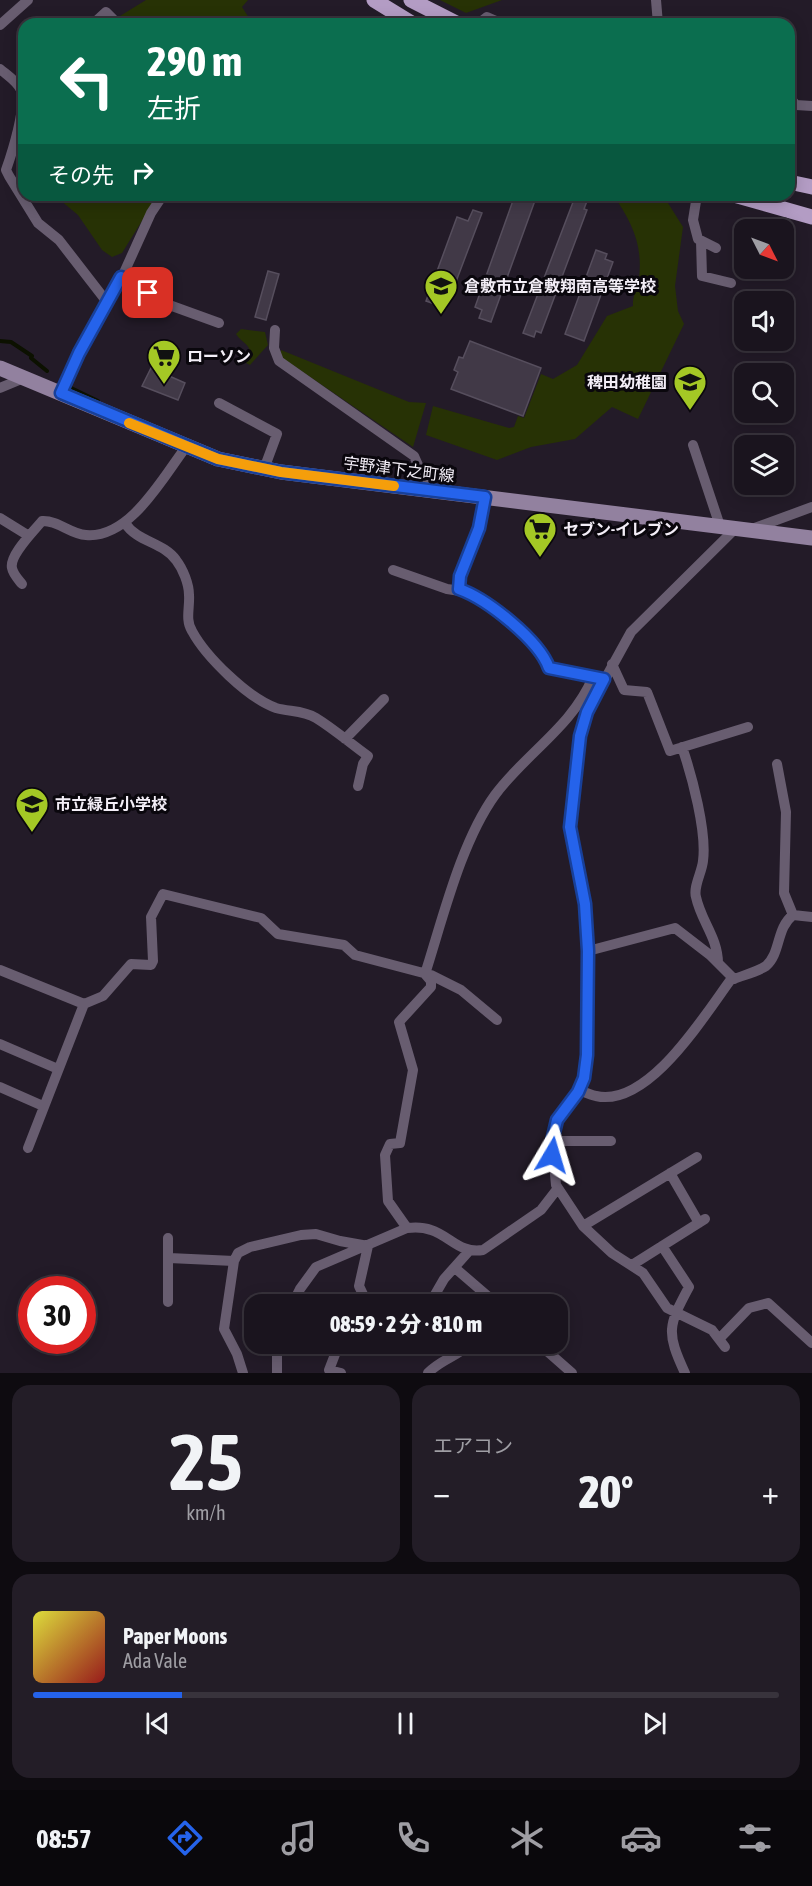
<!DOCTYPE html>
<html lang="ja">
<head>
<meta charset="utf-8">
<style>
	:root { --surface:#1a141e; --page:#231d27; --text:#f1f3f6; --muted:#9f9ea4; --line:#38333c; --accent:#2563eb }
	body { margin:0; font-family:"Asap Condensed","Noto Sans JP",sans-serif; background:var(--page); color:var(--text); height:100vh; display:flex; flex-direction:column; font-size:22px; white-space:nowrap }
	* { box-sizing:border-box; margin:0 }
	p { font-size:20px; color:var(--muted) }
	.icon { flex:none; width:33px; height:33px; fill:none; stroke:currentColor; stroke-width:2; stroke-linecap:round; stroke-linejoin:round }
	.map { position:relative; height:1373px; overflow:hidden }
	.drawer { display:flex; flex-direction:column; gap:12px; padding:12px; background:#0e0b10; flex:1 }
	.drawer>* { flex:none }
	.banner { position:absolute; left:18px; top:18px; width:777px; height:183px; border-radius:18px; box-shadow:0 3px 15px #0003,0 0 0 2px var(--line); background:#0b6e4f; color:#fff; overflow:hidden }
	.needle { width:39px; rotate:132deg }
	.fabs { position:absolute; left:734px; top:219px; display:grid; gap:12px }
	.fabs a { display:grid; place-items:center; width:60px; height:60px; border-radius:12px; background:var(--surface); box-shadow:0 3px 15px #0003,0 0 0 2px var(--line); font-size:30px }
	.speed { position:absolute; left:18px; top:1276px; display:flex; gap:12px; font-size:30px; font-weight:700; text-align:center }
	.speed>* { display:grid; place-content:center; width:78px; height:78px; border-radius:50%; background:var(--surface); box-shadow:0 3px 15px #0003,0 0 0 2px var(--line); line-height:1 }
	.speed .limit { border:9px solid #d22; background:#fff; color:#111 }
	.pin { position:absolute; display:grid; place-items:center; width:51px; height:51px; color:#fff; margin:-26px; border-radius:12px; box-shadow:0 3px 9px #0006 }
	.me { position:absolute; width:66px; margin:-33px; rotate:7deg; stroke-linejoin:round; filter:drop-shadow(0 0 4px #0008) }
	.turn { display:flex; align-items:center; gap:21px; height:126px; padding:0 30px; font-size:27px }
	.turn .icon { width:78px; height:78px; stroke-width:2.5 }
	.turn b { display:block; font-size:42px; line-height:51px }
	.then { display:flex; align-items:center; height:57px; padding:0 30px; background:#0003; gap:12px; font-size:22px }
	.big { font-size:45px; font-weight:800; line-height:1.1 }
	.drawer .tile { flex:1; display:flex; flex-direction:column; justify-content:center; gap:9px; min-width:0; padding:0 21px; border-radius:18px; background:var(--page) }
	.drawer .dial { align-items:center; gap:0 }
	.dial b { font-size:78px; line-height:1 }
	.song { display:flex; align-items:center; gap:18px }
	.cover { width:72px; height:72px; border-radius:9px; background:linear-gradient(135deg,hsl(60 70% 55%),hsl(0 70% 35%)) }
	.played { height:6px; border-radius:3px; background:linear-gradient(90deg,var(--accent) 20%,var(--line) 20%) }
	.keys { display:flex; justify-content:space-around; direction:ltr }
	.heat { display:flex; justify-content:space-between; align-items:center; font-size:33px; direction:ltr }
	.drawer .tiles { flex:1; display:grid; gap:12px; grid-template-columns:1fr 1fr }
	.tile:last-child { grid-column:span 2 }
	.trip { position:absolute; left:244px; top:1294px; width:324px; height:60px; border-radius:18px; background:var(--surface); box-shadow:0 3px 15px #0003,0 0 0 2px var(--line); font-weight:800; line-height:60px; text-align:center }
	.tab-bar { display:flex; height:96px; justify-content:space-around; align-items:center; background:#0a080c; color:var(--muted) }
	.tab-bar .icon { width:42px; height:42px }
	.tab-bar .active { color:var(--accent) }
	.tab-bar b { font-size:27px; color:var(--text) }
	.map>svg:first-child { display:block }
	.green { fill:#273205 }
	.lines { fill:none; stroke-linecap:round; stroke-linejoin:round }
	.stream { stroke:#0c1100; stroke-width:4 }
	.building { fill:#413947; stroke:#564e5d; stroke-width:1.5 }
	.street { stroke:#685d70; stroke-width:10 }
	.secondary { stroke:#92819f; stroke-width:15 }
	.primary { stroke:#b39cc4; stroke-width:15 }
	.route-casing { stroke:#184099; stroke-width:15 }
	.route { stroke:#2563eb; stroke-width:10 }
	.slow { stroke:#f59e0b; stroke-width:10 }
	.labels { text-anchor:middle; stroke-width:6; stroke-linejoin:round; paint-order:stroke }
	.poi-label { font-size:16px; font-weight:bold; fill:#f3eef7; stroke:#0a070d; text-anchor:start }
	.street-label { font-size:16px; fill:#f3eef7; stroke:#0a070d }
</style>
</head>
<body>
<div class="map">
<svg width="812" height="1373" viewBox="0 0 812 1373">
	<rect width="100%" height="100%" fill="#231b28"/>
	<path class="green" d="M 146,0 L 248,0 L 242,7 L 253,24 L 125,24 L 120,16 Z
		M 440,0 L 502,0 L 466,13 Z
		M 54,195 L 158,195 L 122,253 L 112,257 L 102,250 L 78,215 Z
		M 613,195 L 663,195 L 683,227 L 675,286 L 678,311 L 684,324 L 638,419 L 612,407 L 575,439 L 531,447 L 497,460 L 426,435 L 433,406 L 509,428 L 514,427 L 518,416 L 524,418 L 541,374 L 553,379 L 577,365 L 607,316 L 633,306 C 632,296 638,288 639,278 C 643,245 632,222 613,195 Z
		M 241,329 L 265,332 L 268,345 L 250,365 L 246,363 C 255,344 245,347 236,334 Z
		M 281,350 L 409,402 L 426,403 L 413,447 L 281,357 Z"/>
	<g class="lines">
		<path class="stream" d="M 0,341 L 11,342 L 32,356 L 31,358 L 47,371
			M 69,387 L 98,401"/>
	</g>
	<path class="building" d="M 515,195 L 537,195 L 491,322 L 479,318 L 482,310 L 475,307 Z
		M 575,197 L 587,201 L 584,209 L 587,210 L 541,333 L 536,331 L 534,337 L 523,333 Z
		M 473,210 L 482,213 L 446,308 L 426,301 L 457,217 L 468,221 Z
		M 596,250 L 607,254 L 605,259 L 613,262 L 584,341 L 565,334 Z
		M 268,271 L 279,274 L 266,320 L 255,317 Z
		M 470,341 L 541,368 L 523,416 L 451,389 L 458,372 L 454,370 L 459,357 L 463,358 Z
		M 151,368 L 185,383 L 178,400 L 142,386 Z"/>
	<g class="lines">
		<path class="street" d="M 656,0 L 658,24
			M 93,24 L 106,12 L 118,24
			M 478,24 L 487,17 L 503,24
			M 0,25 L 28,0
			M 0,69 C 7,75 17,81 21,90 C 27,106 12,153 6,170 L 9,176 L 38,223 L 59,240 L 107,302
			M 789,97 L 796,105 L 812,106
			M 697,195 L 693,220 L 698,239 L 716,248
			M 701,241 L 702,276 L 731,283
			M 121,277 L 135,284 L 161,302 L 219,323
			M 275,330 L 274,348 L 279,361 L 414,456 L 429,490
			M 0,388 L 24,378
			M 61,393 L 79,353 L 118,286 L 151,213 L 163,195
			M 219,403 L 277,434 L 264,469
			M 693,445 L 720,526
			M 0,518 L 29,536
			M 125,523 C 137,542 163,542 176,560 C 183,569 189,584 189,595 C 190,607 185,620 192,631 C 206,657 248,698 276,708 C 289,712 303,710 316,718 C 334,729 351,744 368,756 L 363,764 L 358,786
			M 752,529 L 812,507
			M 393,570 L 447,589 L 467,592 L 490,607 L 539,648 L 548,668 L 599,678
			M 22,584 C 18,579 13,574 12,568 C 9,555 34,531 42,521 C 58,520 70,534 86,535 C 130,539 163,477 186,447
			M 459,589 L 460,576 L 479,528 L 485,497
			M 612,664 L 624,690 L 647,692 L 670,751 L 748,727
			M 345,739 L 384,699
			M 682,747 C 692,776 707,832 703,861 C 702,872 693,887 696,897 C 701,921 718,938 718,963
			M 777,764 L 786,812 L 784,893 L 793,915 L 812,917
			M 588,951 L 675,928 L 710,955 L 734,979 C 744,975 757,972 766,966 C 781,953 776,928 793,915
			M 0,970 L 84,1004
			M 0,1044 L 58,1069
			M 0,1087 L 43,1106
			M 579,1090 C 584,1092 590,1095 596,1096 C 649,1108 705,1014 732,978
			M 552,1141 L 611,1141
			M 28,1148 L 84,1004 L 103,996 L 131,964 L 151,965 L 153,961 L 151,917 L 163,894 L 261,918 L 278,934 L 344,945 L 355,955 L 431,975 L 461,990 L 497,1020
			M 670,1173 L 699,1223
			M 583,1226 L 697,1157
			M 407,1228 L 388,1201 L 385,1155 L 390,1144 L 400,1143 L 413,1070 L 399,1022 L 431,987 L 431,981 L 425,974 C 443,918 461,842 495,795 C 525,754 573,726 593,677
			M 168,1238 L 168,1302
			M 662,1246 L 689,1287 C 668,1326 666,1332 685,1373
			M 169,1258 L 234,1261
			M 632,1265 L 705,1219
			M 455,1268 L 498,1305
			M 292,1305 L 300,1289 L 316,1267 L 407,1228 C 415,1227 423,1227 431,1230 C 450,1236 460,1254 483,1250 L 541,1210 L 558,1188
			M 429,1305 L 444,1279 L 469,1251
			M 720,1338 L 749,1308 L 768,1303 L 812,1343
			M 277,1344 L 277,1373
			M 339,1344 L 329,1370 L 341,1373
			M 380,1344 L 393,1346 L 398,1344
			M 539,1344 L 572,1373
			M 725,1347 L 712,1330 L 667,1308 L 643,1273 L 612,1253 L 583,1226 L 556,1185 L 552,1141 L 557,1121 L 578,1092 L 584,1078 L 587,1055 L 588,951 L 585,904 L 570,827 L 580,736 L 587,712 L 631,632 L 736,528
			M 243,1373 L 237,1354 L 224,1329 L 234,1261 L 238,1253 L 250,1247 L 301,1235 L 316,1234 L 340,1241 L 368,1246 L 359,1286 L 368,1305
			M 428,1373 C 440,1360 458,1356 470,1344"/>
		<path class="secondary" d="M 0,368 L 218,459 L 281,472 L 812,538"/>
		<path class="primary" d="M 374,0 L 413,24
			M 411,0 L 458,24
			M 789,182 L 812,187
			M 734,195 L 812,217"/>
	</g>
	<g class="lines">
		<defs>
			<path id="route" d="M 148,293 L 121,277 L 79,353 L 61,393 L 218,459 L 281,472 L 485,497 L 479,528 L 460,576 L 459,589 C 487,599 539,640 549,668 L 604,679 L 587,712 L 580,736 L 570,827 L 585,904 L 588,951 L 587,1055 L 584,1078 L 578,1092 L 557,1120 L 552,1141 L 552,1155"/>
		</defs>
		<use href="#route" class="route-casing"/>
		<use href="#route" class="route"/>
		<path class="slow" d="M 129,423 L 218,459 L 281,472 L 394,486"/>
	</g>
	<defs>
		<symbol id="school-pin" viewBox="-11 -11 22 30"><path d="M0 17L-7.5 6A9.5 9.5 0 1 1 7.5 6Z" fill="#a4c825" stroke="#0a070d"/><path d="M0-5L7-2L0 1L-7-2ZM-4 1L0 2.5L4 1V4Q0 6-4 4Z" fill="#111"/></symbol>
		<symbol id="supermarket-pin" viewBox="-11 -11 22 30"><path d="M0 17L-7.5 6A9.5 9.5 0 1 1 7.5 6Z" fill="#a4c825" stroke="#0a070d"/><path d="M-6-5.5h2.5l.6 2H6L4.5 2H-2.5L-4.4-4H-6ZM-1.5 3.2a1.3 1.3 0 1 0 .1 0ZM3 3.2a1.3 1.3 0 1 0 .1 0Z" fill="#111"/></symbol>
	</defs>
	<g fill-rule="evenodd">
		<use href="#school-pin" x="422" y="267" width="38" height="52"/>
		<use href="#supermarket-pin" x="145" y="337" width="38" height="52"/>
		<use href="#school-pin" x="671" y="363" width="38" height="52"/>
		<use href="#supermarket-pin" x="521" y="510" width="38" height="52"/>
		<use href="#school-pin" x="13" y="785" width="38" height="52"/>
	</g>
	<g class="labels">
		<g class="poi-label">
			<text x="464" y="292">倉敷市立倉敷翔南高等学校</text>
			<text x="187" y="362">ローソン</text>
			<text x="667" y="388" text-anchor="end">稗田幼稚園</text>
			<text x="563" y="535">セブン-イレブン</text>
			<text x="55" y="810">市立緑丘小学校</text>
		</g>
		<g class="street-label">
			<text transform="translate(399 469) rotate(7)" y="6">宇野津下之町線</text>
		</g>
	</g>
</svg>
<div class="fabs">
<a><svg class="needle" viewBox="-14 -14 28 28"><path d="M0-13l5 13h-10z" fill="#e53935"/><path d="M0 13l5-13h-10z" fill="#9f9ea4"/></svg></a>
<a><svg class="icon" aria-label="sound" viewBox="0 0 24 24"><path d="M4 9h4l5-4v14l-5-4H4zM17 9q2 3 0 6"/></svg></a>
<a><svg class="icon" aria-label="search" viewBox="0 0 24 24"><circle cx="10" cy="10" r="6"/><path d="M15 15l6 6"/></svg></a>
<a><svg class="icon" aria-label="layers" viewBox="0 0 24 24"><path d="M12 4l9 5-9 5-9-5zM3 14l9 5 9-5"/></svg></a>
</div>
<div class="speed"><div class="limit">30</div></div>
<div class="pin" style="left:148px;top:293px;background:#d93025"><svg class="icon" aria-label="arrive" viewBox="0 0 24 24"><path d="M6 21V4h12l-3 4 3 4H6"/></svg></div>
<svg class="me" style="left:552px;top:1155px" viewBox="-20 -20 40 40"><path d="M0-17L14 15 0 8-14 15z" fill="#2563eb" stroke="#fff" stroke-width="4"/></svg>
<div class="trip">08:59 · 2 分 · 810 m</div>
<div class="banner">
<div class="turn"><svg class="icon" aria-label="left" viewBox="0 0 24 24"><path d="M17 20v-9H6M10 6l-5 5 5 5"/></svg><div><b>290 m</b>左折</div></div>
<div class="then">その先<svg class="icon" aria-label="right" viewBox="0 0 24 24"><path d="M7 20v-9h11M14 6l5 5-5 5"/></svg></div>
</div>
</div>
<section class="drawer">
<div class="tiles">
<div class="tile dial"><b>25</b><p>km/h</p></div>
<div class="tile"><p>エアコン</p>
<div class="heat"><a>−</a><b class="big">20°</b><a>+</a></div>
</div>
<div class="tile">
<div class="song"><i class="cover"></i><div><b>Paper Moons</b><p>Ada Vale</p></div></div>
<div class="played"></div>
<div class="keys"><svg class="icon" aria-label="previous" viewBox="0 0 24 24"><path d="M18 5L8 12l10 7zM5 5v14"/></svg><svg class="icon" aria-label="pause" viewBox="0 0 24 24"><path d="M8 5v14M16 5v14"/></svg><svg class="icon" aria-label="next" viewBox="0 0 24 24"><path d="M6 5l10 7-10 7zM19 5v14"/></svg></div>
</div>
</div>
</section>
<nav class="tab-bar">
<b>08:57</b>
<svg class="icon active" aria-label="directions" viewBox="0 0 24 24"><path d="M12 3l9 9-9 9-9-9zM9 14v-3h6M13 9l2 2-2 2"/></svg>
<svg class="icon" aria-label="music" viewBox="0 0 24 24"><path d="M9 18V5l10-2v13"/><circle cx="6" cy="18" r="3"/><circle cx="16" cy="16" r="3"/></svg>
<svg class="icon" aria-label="phone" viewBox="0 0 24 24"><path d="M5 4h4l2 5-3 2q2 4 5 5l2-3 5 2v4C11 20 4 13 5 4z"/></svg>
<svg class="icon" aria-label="climate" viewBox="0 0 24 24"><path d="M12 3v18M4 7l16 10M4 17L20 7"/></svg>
<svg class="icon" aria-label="car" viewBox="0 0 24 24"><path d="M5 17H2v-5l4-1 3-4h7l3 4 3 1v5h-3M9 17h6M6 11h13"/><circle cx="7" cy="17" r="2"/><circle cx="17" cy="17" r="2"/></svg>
<svg class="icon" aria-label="filters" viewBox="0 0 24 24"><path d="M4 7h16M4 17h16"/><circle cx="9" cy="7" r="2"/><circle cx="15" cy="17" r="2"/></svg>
</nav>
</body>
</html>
